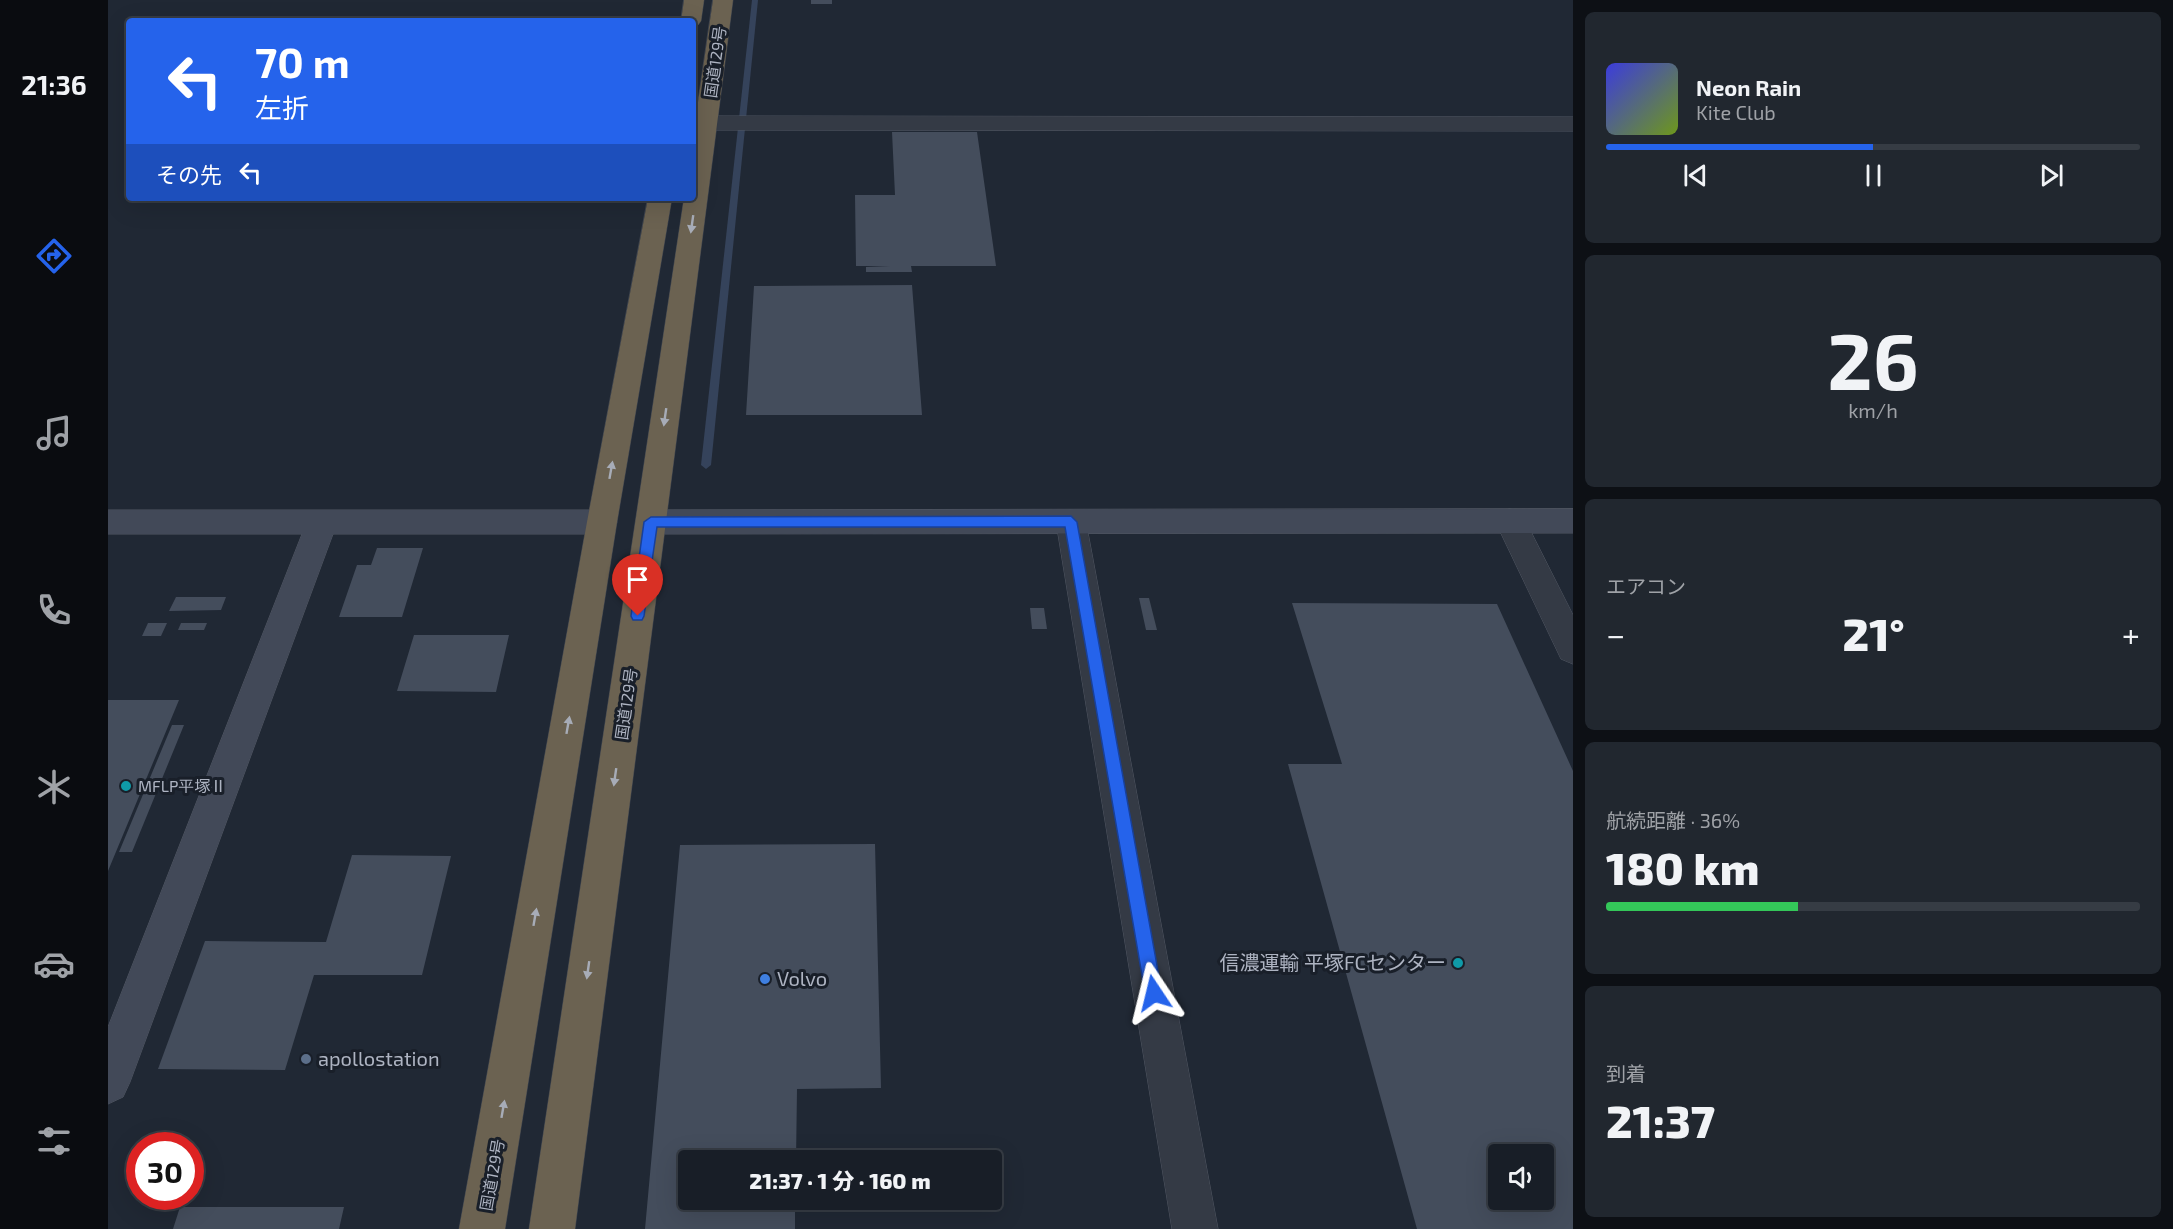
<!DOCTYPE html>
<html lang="ja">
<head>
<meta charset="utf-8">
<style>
	:root { --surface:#181e27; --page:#21272f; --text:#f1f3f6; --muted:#9fa2a7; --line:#363c44; --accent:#2563eb }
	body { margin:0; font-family:"Exo 2","Noto Sans JP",sans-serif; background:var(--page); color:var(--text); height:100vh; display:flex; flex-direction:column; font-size:22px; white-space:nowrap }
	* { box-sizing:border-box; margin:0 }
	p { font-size:20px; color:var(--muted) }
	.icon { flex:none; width:33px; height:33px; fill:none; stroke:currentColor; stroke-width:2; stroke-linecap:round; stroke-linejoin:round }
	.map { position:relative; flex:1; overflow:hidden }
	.side { display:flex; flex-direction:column; gap:12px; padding:12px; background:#0d1015; width:600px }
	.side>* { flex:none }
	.top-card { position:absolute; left:18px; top:18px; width:570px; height:183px; border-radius:6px; box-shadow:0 6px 24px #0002,0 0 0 2px var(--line); background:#2563eb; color:#fff; overflow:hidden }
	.tools { position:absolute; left:1380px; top:1144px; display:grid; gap:12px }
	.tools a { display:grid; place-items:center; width:66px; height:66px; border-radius:6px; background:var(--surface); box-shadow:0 6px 24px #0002,0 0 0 2px var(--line); font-size:30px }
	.speed { position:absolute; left:18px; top:1132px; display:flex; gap:12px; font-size:30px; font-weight:700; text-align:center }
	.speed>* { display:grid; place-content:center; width:78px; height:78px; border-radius:50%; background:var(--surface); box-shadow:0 6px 24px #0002,0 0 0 2px var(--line); line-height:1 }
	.speed .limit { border:9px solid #d22; background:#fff; color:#111 }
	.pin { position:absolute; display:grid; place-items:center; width:51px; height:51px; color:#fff; margin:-62px -26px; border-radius:50% 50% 50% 0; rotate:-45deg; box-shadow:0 0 6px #0007 }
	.pin .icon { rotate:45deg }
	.me { position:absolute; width:66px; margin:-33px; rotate:350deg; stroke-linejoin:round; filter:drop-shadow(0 0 4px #0008) }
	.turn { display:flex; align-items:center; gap:21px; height:126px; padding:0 30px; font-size:27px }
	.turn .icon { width:78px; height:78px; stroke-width:2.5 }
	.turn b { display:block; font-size:42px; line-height:51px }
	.then { display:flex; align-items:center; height:57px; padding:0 30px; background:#0003; gap:12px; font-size:22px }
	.big { font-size:45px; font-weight:800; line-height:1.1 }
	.side .widget { flex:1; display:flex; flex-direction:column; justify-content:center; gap:9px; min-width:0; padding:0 21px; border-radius:9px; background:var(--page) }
	.side .dial { align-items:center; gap:0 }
	.dial b { font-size:78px; line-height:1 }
	.song { display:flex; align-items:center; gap:18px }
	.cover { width:72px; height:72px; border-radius:9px; background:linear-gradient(135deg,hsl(240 70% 55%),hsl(80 70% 35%)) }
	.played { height:6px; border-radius:3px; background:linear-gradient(90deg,var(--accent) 50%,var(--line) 50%) }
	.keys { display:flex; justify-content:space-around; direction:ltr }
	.heat { display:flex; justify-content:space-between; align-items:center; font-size:33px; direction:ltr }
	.charge { height:9px; border-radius:4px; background:linear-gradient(90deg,#34c759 36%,var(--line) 0) }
	.trip { position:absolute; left:570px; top:1150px; width:324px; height:60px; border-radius:6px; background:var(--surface); box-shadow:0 6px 24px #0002,0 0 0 2px var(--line); font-weight:800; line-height:60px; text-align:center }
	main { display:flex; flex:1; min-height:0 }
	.dock { display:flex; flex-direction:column; width:108px; justify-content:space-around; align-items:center; background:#0a0c10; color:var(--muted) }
	.dock .icon { width:42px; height:42px }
	.dock .selected { color:var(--accent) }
	.dock b { font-size:27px; color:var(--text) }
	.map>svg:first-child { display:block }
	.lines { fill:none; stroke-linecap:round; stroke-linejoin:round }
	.stream { fill:#35435b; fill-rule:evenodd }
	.building { fill:#444d5c; fill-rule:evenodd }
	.street-casing { stroke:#515763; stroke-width:1 }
	.secondary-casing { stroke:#515763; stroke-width:1 }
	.highway-casing { stroke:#3e444f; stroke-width:1 }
	.street { fill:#343a45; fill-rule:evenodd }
	.secondary { fill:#424958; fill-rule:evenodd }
	.highway { fill:#6b6251; fill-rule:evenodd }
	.oneway { fill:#a7acb7 }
	.route { fill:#2563eb; stroke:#184099; stroke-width:1.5 }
	.culture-dot { fill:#0f9aa8; stroke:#191f29; stroke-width:2 }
	.shop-dot { fill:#3f7fe0; stroke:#191f29; stroke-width:2 }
	.service-dot { fill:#5c6f8a; stroke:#191f29; stroke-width:2 }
	.labels { text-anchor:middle; stroke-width:6; stroke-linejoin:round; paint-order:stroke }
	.street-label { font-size:16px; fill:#aeb4c2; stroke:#191f29 }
	.poi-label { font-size:16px; fill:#aeb4c2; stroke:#191f29; text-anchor:start }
	.near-poi-label { font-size:20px; fill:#aeb4c2; stroke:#191f29; text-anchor:start }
</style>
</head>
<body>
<main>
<nav class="dock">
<b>21:36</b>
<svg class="icon selected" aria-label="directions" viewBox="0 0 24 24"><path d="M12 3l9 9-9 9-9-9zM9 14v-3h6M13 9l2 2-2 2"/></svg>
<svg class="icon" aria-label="music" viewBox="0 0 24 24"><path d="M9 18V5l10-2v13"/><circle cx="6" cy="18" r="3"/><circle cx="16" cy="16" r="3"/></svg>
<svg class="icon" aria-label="phone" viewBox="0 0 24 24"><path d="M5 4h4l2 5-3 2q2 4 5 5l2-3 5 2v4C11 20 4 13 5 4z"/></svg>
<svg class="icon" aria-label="climate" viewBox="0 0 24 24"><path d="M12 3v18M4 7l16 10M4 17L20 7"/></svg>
<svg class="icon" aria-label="car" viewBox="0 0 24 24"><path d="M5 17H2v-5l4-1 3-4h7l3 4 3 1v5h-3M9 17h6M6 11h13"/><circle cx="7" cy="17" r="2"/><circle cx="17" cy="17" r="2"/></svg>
<svg class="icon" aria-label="filters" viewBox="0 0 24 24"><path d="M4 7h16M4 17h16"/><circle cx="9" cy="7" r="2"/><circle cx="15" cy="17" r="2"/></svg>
</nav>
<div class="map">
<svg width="1465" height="1229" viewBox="0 0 1465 1229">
	<rect width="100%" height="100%" fill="#202834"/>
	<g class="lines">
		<path class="stream" d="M 644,0 L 650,0 L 603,465 L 598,469 L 593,465 Z"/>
	</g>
	<path class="building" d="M 703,0 L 724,0 L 724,4 L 703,4 Z
		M 784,132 L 869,132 L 888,266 L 803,266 L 804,272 L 758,272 L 758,267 L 782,266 L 748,266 L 747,195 L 787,195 Z
		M 804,285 L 814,415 L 638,415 L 646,286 Z
		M 269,548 L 315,548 L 294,617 L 231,617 L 249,565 L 263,565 Z
		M 68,597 L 118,597 L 113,610 L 61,611 Z
		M 1031,598 L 1041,598 L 1049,630 L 1038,630 Z
		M 1184,603 L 1389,604 L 1465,771 L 1465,1229 L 1309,1229 L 1180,764 L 1234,764 ZM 1390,1155 L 1436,1155 L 1436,1200 L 1390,1200 Z
		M 922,608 L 936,608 L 939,629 L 924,629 Z
		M 40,623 L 59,623 L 53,636 L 34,636 Z
		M 73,623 L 99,623 L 96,630 L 70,630 Z
		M 306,635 L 401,635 L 388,692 L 289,691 Z
		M 0,700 L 71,700 L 0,871 Z
		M 64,725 L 76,725 L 24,852 L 11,852 Z
		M 767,844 L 773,1088 L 689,1089 L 688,1161 L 580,1161 L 580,1200 L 687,1200 L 687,1229 L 537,1229 L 572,845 Z
		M 244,855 L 343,856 L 314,975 L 206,975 L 177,1070 L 50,1069 L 97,941 L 218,942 Z
		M 72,1207 L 236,1207 L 231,1229 L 65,1229 Z"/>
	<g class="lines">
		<defs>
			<path id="street" d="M 598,116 L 1465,117 L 1465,131 L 598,130 L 590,128 L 587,123 L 590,118 Z
				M 1402,509 L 1413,512 L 1465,615 L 1465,664 L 1453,659 L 1387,521 L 1391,512 Z
				M 963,510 L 974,513 L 978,522 L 1110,1229 L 1064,1229 L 948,522 L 952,513 Z"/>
			<path id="secondary" d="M 1465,509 L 1465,533 L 543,534 L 532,531 L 528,522 L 532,513 L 543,510 Z
				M 0,510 L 494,510 L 505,513 L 509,522 L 505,531 L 494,534 L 225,534 L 22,1082 L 15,1097 L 0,1104 L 0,1027 L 194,534 L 0,534 Z"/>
			<path id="highway" d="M 576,0 L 596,0 L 593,21 L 590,25 L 585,26 L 585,21 L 573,21 Z
				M 605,0 L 625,0 L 467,1229 L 421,1229 L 576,198 L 585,198 L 585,136 Z
				M 540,198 L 564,198 L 509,522 L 397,1229 L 351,1229 L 479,522 Z"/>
		</defs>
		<use href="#street" class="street-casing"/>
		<use href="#secondary" class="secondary-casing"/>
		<use href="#highway" class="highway-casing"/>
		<use href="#street" class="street"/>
		<use href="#secondary" class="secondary"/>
		<use href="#highway" class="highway"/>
	</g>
	<defs><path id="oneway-solid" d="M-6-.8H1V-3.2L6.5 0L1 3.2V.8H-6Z" transform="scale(1.5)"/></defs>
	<g class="oneway">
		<use href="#oneway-solid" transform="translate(584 224) rotate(98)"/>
		<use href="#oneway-solid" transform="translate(557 417) rotate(98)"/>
		<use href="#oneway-solid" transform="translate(503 470) rotate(-80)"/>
		<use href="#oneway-solid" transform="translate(460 725) rotate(-80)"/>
		<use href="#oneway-solid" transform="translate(507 777) rotate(98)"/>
		<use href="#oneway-solid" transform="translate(427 917) rotate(-80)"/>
		<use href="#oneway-solid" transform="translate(480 970) rotate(98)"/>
		<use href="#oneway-solid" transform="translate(395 1109) rotate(-80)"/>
	</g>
	<path class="route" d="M 963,516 L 969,522 L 1054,993 L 1052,999 L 1046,1002 L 1040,999 L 1037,993 L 957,527 L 549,527 L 536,616 L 534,620 L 525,620 L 523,616 L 536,522 L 543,517 Z"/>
	<g class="culture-dot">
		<circle cx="18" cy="786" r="6"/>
		<circle cx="1350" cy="963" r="6"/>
	</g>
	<circle class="shop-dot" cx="657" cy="979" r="6"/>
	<circle class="service-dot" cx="198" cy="1059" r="6"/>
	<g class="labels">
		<g class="street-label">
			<text transform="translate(607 62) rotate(-82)" y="6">国道129号</text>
			<text transform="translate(518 704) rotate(-82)" y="6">国道129号</text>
			<text transform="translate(384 1175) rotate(-80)" y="6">国道129号</text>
		</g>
		<g class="poi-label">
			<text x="30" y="792">MFLP平塚Ⅱ</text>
		</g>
		<g class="near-poi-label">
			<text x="1338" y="970" text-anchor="end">信濃運輸 平塚FCセンター</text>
			<text x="669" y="986">Volvo</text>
			<text x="210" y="1066">apollostation</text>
		</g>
	</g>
</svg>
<div class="tools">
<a><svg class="icon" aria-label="sound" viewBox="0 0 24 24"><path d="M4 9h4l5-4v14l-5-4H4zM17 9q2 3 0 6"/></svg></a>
</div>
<div class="speed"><div class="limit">30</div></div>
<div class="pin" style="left:530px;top:616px;background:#d93025"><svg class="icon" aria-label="arrive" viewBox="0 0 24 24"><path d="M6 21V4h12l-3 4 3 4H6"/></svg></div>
<svg class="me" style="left:1046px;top:993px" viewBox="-20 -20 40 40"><path d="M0-17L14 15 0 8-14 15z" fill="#2563eb" stroke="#fff" stroke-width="4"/></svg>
<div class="trip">21:37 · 1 分 · 160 m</div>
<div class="top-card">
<div class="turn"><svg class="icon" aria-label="left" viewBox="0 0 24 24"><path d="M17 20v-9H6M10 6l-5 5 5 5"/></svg><div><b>70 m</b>左折</div></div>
<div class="then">その先<svg class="icon" aria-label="left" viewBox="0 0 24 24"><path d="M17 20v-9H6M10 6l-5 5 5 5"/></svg></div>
</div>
</div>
<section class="side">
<div class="widget">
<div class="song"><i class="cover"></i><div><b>Neon Rain</b><p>Kite Club</p></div></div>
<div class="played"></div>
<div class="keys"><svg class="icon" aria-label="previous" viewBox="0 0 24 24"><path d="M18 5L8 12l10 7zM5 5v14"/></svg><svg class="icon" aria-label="pause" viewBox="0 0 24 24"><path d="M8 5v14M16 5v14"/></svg><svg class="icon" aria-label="next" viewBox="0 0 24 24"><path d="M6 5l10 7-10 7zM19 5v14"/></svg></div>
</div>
<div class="widget dial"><b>26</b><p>km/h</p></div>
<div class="widget"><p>エアコン</p>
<div class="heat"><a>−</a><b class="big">21°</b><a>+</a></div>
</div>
<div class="widget"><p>航続距離 · 36%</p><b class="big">180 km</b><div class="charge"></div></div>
<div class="widget"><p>到着</p><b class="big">21:37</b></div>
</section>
</main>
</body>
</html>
